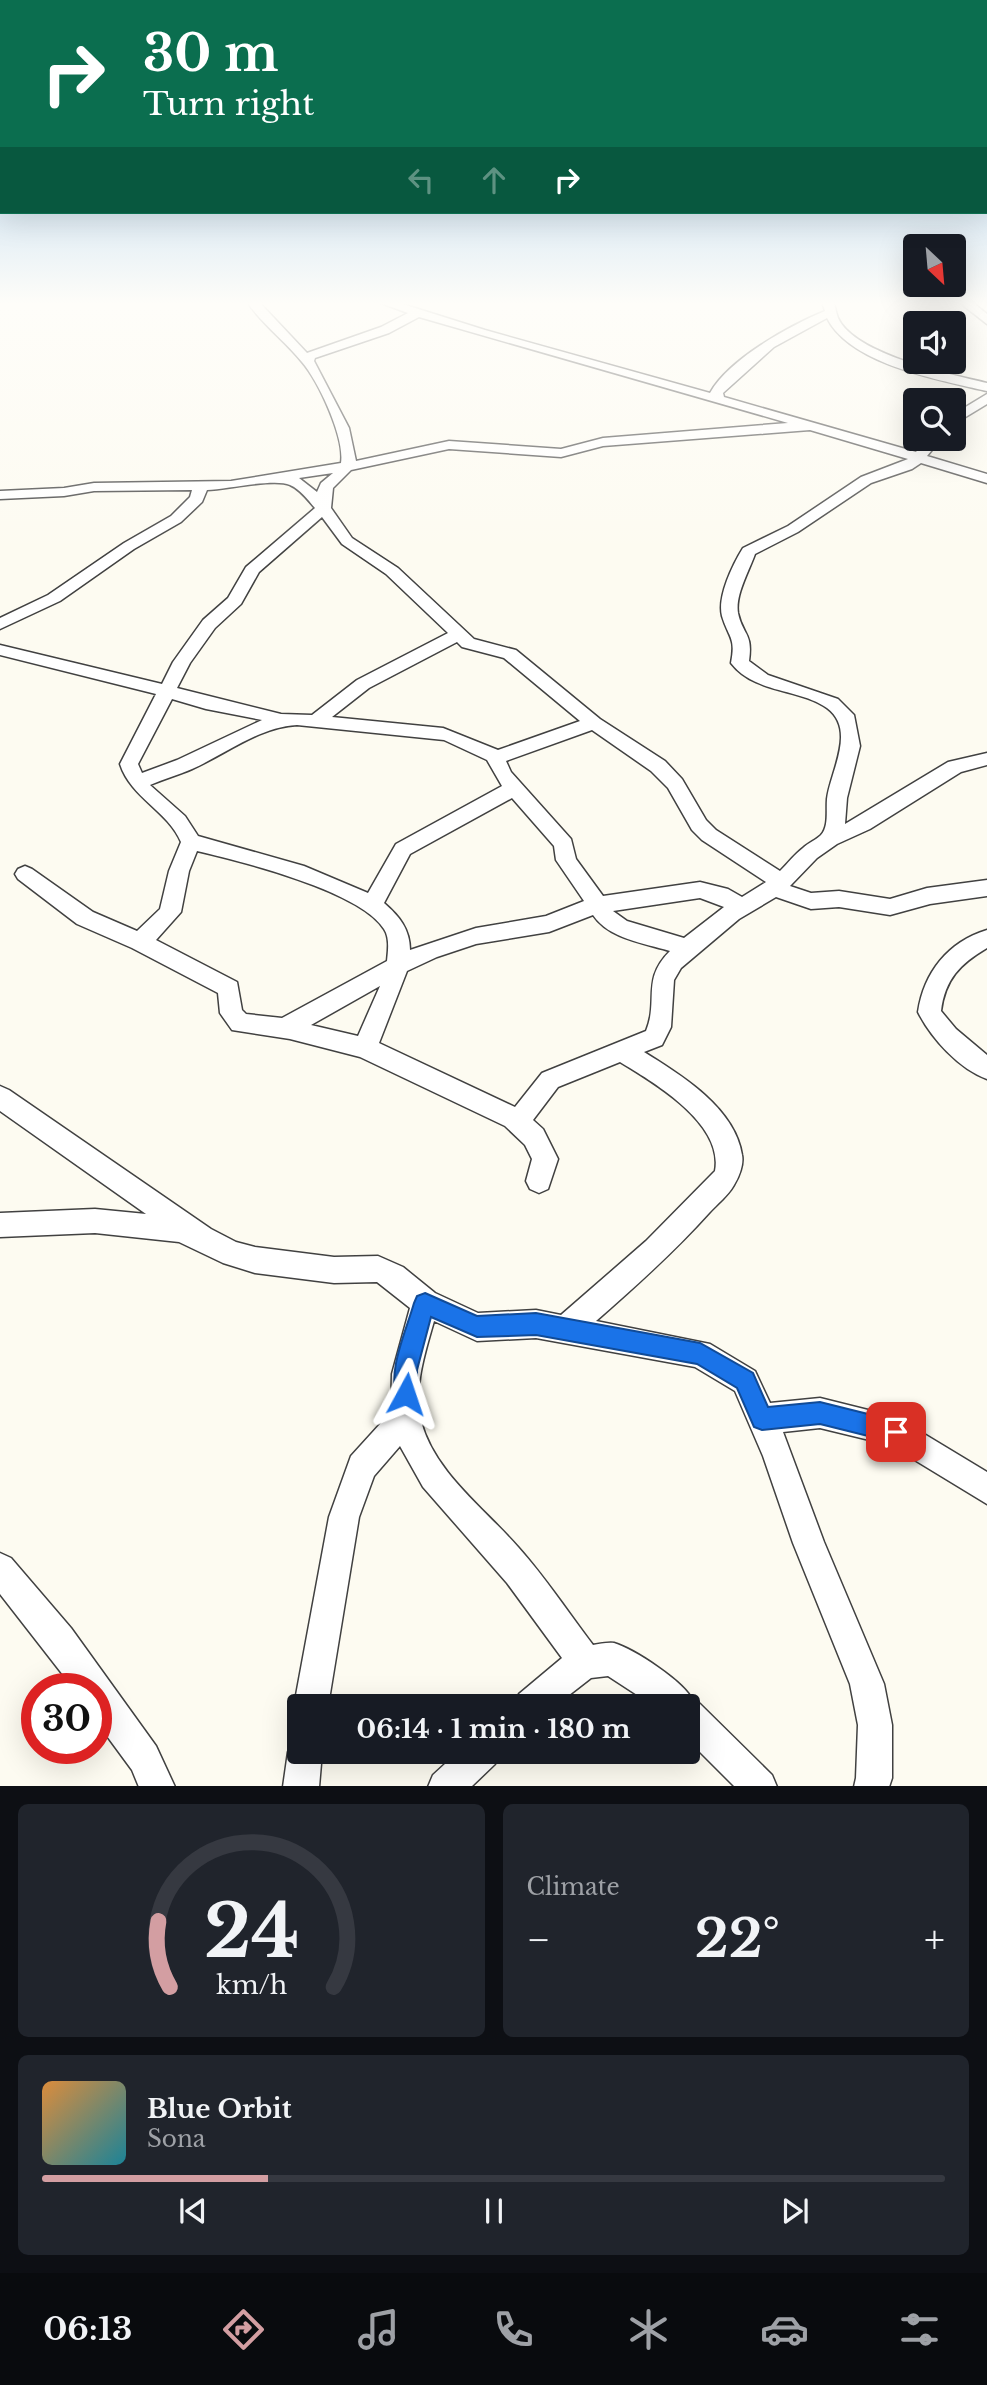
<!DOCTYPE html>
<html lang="en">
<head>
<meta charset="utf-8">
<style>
	:root { --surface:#171b24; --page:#20242c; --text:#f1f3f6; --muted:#9ea1a6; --line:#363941; --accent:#d39ea2 }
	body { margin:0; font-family:"Libre Baskerville",serif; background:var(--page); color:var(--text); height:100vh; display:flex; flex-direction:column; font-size:26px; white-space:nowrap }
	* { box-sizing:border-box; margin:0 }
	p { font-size:23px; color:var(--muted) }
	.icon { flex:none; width:38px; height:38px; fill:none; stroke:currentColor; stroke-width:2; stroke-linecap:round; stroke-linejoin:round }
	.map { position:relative; height:1786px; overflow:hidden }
	.drawer { display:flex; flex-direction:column; gap:18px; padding:18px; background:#0d0f14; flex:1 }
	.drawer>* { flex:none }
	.guide { position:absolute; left:0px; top:0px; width:987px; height:214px; box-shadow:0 7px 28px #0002; background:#0b6e4f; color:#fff; overflow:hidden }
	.needle { width:46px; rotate:154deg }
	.buttons { position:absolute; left:903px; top:234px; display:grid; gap:14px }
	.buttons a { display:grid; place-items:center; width:63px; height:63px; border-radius:7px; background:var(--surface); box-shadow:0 7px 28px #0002; font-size:35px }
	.speed { position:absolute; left:21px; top:1673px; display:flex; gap:14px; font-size:35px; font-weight:700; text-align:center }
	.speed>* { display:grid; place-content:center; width:91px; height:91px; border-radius:50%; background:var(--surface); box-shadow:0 7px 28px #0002; line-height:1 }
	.speed .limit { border:10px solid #d22; background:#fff; color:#111 }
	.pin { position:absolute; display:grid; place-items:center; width:60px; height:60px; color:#fff; margin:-30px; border-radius:14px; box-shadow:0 4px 10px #0006 }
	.me { position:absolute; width:77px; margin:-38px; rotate:5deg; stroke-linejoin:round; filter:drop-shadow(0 0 5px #0008) }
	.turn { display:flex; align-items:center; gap:24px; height:147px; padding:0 28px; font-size:32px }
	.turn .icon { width:91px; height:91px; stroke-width:2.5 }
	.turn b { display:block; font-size:49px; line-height:60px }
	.lanes { display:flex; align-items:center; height:66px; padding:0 28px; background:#0003; justify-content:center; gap:35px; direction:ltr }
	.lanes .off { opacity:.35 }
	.big { font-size:52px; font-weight:700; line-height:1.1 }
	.drawer .widget { flex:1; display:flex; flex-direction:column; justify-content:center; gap:10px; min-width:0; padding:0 24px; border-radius:10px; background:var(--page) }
	.drawer .dial { align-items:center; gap:0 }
	.dial svg { height:182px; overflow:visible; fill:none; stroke:var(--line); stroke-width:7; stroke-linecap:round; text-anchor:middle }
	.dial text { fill:var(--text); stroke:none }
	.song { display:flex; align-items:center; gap:21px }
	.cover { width:84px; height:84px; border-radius:10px; background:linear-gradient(135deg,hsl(30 70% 55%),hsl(190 70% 35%)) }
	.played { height:7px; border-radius:4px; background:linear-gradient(90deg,var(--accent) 25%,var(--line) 25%) }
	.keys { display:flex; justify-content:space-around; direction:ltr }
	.heat { display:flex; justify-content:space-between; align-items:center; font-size:38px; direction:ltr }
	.drawer .tiles { flex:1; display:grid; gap:18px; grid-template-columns:1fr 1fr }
	.widget:last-child { grid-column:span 2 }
	.trip { position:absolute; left:287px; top:1694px; width:413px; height:70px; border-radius:7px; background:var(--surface); box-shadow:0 7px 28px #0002; font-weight:700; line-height:70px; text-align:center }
	.menu { display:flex; height:112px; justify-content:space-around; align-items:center; background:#090b0e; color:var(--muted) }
	.menu .icon { width:49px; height:49px }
	.menu .active { color:var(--accent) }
	.menu b { font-size:32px; color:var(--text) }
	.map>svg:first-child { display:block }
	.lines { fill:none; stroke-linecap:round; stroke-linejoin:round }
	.minor-casing { stroke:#414141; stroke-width:3 }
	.minor { fill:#fff; fill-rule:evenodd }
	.route { fill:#1a73e8; stroke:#114b97; stroke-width:2 }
</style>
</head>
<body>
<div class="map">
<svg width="987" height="1787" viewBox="0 0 987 1787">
	<rect width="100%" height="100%" fill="#fdfbf1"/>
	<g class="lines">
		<defs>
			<path id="minor" d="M 247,302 L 259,302 L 307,353 L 381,327 L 408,313 L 378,302 L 396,302 L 485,330 L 710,393 C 729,359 789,326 825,311 L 822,302 L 834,302 C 835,307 836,313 838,318 C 855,355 950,374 987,383 L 987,391 C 940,380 851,365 827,318 L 774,347 L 723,393 L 724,397 L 916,452 L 926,439 L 941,439 L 927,456 L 987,474 L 987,483 L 921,463 L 912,469 L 871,483 L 798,532 L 755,554 C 749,571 735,595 738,613 C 743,636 753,632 749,661 L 768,675 L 838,699 L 854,715 L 860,746 L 847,798 L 845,824 L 948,762 L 987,753 L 987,765 L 961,772 L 870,829 L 837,844 L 817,858 L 790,886 L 811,893 L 839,891 L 890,899 L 927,888 L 987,880 L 987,896 L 930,904 L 890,915 L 839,907 L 811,909 L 776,897 L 739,919 L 681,968 L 674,980 L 671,1027 L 662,1045 L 644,1052 C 681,1075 735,1108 742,1155 C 744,1164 739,1177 734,1185 C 728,1196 717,1204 709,1213 C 674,1252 635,1287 596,1321 L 710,1344 L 755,1371 L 770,1403 L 820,1398 L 896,1417 L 987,1472 L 987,1504 L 890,1445 L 820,1428 L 783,1432 L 824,1542 L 884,1684 L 892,1725 L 892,1778 L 889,1787 L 854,1787 L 856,1778 L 858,1725 L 850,1684 L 793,1543 L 763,1456 L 735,1391 L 695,1367 L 536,1338 L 477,1341 L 434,1321 C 425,1353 413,1388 421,1421 C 434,1472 485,1509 518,1547 C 545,1577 568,1612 593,1645 C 599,1644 608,1642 614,1643 C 634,1649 685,1682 693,1701 L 700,1704 L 772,1775 L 777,1787 L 735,1787 L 688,1740 L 688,1706 L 654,1706 L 608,1676 L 591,1678 L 555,1706 L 514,1706 L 519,1694 L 562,1658 L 507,1583 L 423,1487 L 400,1446 L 374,1476 L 359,1517 L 328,1706 L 299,1706 L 299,1718 L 294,1706 L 329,1517 L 351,1456 L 391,1412 L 392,1374 L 410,1308 L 377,1282 L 334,1283 L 255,1273 L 223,1263 L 179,1242 L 95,1233 L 0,1237 L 0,1213 L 95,1209 L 146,1214 L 0,1111 L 0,1086 L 9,1090 L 211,1229 L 236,1242 L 255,1247 L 334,1257 L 378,1256 L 403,1267 L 435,1293 L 478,1313 L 536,1310 L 561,1315 L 646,1241 L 715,1171 C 724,1124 655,1083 620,1062 L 558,1087 L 533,1120 L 543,1129 L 558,1159 L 548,1189 L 539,1193 L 530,1189 L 526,1181 L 532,1159 L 525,1145 L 505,1126 L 360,1057 L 290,1039 L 232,1030 L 220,1013 L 218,993 L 132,948 L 77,924 L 18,879 L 15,874 L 18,869 L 25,866 L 32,869 L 93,912 L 137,931 L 160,909 L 169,871 L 181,842 C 167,810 131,798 120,764 L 156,694 L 0,655 L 0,645 L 162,684 L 173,662 L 203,620 L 228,598 L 246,567 L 315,508 C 308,500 300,489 290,485 C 275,478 228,489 207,490 L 202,502 L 181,522 L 134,549 L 60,601 L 0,629 L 0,618 L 48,595 L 124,543 L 171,516 L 190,497 L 192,490 L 94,491 L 64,496 L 0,499 L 0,491 L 64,488 L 94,483 L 231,481 L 341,463 C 345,438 319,382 302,362 C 285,341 263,325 247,302 ZM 419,317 L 788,423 L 603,438 L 561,449 L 449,441 L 356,461 L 349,428 L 314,361 L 315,358 L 389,333 ZM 810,430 L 908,459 L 861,477 L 788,526 L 743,548 C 733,564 717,597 722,616 C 729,639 736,637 731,663 C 755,694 799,688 827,708 C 857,730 830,772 827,799 C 826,811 829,826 821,835 C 816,840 808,843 803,848 C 795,854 788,863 780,871 L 716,830 L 706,820 L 682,779 L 665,761 L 600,719 L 516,650 L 474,639 L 398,568 L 352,538 L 331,508 L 333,488 L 351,470 L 449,449 L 561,457 L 603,446 ZM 333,473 L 321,483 L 317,492 L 299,478 ZM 322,517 L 342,544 L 386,574 L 448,633 L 357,680 L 312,715 L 281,714 L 177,688 L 190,663 L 215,628 L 241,604 L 259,572 ZM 457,642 L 462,647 L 504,658 L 580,721 L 498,750 L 443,728 L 332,717 L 369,688 ZM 172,699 L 206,709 L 262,720 L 177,760 L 142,773 L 138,764 ZM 297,725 L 444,740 L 487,760 L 502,786 L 396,844 L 368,893 L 304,866 L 198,836 L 185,816 L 150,785 C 164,779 178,775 192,769 C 226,754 259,727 297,725 ZM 592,730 L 651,771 L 668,788 L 692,830 L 702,840 L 766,882 L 742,897 L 728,889 L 700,882 L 603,896 L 576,859 L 571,839 L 511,772 L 506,761 ZM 512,798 L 554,846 L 556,860 L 584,901 L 546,916 L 476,928 L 410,950 C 410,929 399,916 384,903 L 410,854 ZM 197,851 C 240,861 361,891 384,929 C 390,938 388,951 387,961 L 282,1018 L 246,1014 L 242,1010 L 237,982 L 156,940 L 181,912 L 189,871 ZM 700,898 L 724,907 L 684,938 L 627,921 L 613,911 ZM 593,915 C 609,939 644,943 670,951 C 641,980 659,999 646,1031 L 542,1073 L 515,1107 L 379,1043 L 407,971 L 437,957 L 476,944 L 549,932 ZM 380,986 L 358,1036 L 311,1025 Z
				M 959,302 L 972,302 L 987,314 L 987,324 Z
				M 987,394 L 987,404 L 954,424 L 954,414 Z
				M 987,930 L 987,948 C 960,964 945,979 941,1011 L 956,1029 L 987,1055 L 987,1079 C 959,1069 931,1038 918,1012 C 924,972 948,942 987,930 Z
				M 0,1553 L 11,1558 L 71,1628 L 156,1746 L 175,1787 L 139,1787 L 132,1770 L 96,1721 L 96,1689 L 74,1689 L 0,1594 Z
				M 299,1737 L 299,1752 L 322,1752 L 319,1787 L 283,1787 L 288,1752 L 293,1740 Z
				M 458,1752 L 500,1752 L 495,1764 L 471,1787 L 428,1787 L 433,1775 Z"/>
		</defs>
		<use href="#minor" class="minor-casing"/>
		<use href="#minor" class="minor"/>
	</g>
	<linearGradient id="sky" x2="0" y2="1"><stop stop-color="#96c4eb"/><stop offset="0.55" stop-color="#fefdf9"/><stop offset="1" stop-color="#fefdf9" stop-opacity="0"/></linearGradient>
	<rect width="987" height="552" fill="url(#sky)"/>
	<path class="route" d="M 425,1293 L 477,1316 L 536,1313 L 700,1343 L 753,1373 L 768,1407 L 820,1402 L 896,1421 L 904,1424 L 907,1432 L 904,1440 L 896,1443 L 820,1424 L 762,1430 L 754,1427 L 737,1388 L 697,1364 L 536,1335 L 477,1337 L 431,1317 L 417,1370 L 417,1394 L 414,1401 L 406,1405 L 398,1401 C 386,1372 406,1332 414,1303 L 417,1296 Z"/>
</svg>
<div class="buttons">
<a><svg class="needle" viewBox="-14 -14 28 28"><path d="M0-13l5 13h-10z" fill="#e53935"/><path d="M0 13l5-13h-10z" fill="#9ea1a6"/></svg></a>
<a><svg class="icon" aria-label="sound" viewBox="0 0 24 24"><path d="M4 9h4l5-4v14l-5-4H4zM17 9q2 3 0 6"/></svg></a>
<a><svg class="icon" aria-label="search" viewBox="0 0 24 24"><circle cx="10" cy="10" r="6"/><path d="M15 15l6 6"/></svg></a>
</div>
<div class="speed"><div class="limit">30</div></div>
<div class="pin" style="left:896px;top:1432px;background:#d93025"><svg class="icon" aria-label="arrive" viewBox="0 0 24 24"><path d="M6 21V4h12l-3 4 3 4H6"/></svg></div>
<svg class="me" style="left:406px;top:1394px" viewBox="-20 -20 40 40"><path d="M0-17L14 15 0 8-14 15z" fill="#1a73e8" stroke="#fff" stroke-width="4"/></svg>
<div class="trip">06:14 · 1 min · 180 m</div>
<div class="guide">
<div class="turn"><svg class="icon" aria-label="right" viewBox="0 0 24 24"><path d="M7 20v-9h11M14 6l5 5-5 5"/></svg><div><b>30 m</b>Turn right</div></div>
<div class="lanes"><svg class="icon off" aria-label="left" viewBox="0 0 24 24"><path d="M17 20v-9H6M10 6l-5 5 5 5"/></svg><svg class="icon off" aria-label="ahead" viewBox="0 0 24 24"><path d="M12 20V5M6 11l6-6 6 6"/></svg><svg class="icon" aria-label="right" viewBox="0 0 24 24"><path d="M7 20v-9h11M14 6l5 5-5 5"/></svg></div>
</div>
</div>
<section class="drawer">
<div class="tiles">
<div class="widget dial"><svg viewBox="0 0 100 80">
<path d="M14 69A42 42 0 1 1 86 69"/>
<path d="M14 69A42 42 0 0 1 9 40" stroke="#d39ea2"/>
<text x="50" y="56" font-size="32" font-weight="700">24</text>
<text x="50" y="72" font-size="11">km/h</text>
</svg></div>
<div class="widget"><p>Climate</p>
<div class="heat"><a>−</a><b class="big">22°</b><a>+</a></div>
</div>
<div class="widget">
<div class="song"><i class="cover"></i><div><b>Blue Orbit</b><p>Sona</p></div></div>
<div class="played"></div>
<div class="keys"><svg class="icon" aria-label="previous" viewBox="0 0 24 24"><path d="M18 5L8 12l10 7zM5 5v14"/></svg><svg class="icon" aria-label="pause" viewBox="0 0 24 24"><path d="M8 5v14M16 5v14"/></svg><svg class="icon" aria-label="next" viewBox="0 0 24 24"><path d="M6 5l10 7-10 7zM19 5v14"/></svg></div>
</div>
</div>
</section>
<nav class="menu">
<b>06:13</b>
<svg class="icon active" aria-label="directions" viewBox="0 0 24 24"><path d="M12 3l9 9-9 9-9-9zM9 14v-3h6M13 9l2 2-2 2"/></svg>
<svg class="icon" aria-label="music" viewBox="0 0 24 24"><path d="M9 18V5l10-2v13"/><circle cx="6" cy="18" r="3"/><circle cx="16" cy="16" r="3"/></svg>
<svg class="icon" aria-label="phone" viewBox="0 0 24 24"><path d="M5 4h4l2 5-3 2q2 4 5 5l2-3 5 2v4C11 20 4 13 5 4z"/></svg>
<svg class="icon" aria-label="climate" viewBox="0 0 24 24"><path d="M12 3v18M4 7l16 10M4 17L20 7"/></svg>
<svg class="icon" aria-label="car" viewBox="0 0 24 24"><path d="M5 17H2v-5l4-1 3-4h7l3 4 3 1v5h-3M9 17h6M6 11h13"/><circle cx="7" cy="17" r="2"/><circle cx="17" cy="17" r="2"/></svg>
<svg class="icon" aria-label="filters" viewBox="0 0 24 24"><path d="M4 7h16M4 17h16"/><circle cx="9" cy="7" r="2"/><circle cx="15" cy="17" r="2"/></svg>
</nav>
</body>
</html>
